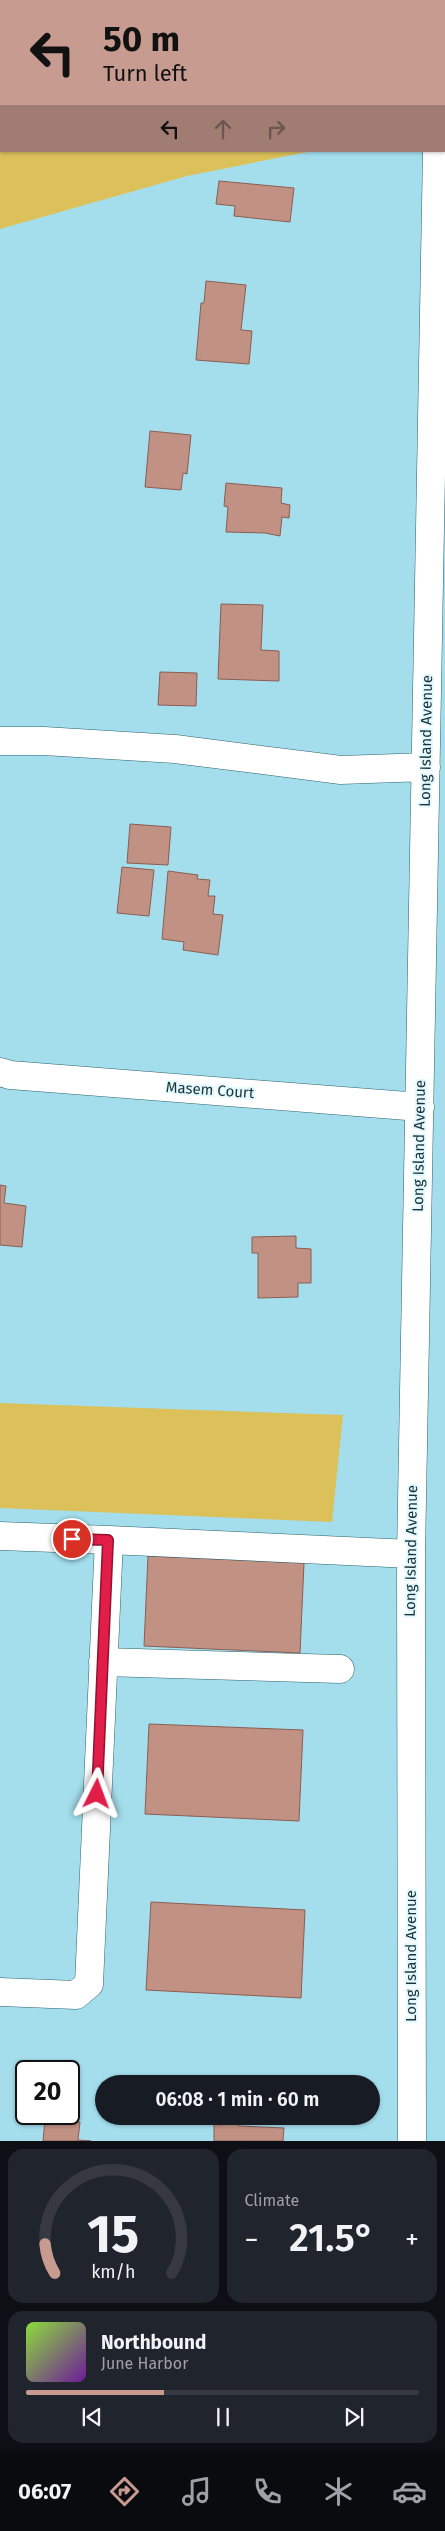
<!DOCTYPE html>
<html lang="en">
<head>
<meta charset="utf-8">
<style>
	:root { --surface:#171b24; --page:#20242c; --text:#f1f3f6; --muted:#9ea1a6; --line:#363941; --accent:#c89b90 }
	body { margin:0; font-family:"Fira Sans",sans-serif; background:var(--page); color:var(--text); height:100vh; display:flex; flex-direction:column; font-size:19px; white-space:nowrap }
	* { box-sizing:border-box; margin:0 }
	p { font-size:16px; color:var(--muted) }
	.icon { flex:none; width:28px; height:28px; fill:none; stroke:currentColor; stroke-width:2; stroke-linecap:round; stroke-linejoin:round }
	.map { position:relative; height:2141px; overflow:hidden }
	.side { display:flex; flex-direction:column; gap:8px; padding:8px; background:#0d0f14; flex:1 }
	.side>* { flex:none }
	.hud { position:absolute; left:0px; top:0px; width:445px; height:152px; box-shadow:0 1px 4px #0004; background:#c89b90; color:#111; overflow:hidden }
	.speed { position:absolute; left:15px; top:2060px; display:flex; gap:10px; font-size:25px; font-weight:700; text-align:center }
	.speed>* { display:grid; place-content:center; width:65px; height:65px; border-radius:50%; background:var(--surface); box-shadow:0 1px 4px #0004; line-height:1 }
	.speed .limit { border:2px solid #111; border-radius:8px; background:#fff; color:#111 }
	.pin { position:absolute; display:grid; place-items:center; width:42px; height:42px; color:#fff; margin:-21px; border:2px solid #fff; border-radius:50%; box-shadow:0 1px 5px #0007 }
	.me { position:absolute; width:55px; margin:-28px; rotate:3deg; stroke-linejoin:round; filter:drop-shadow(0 0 4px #0008) }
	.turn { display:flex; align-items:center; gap:18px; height:105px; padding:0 20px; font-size:22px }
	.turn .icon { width:65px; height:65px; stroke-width:2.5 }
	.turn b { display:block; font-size:35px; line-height:42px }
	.lanes { display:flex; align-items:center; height:48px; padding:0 20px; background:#0003; justify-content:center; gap:25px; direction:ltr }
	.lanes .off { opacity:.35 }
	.big { font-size:38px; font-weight:600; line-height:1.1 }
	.side .card { flex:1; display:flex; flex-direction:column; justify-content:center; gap:8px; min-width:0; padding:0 18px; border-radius:15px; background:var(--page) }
	.side .dial { align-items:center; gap:0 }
	.dial svg { height:130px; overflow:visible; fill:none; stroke:var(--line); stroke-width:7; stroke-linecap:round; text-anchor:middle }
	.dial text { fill:var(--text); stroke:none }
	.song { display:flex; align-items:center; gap:15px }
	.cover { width:60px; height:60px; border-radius:8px; background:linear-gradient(135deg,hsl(90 70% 55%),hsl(280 70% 35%)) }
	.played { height:5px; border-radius:2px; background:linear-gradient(90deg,var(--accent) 35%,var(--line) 35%) }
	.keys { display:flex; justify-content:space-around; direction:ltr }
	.heat { display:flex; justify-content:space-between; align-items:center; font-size:28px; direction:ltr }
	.side .tiles { flex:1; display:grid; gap:8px; grid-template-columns:1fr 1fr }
	.card:last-child { grid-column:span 2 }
	.trip { position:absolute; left:95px; top:2075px; width:285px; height:50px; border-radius:25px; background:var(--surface); box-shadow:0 1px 4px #0004; font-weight:600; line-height:50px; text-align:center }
	.menu { display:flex; height:80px; justify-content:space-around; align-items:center; background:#090b0e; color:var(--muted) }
	.menu .icon { width:35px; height:35px }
	.menu .active { color:var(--accent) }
	.menu b { font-size:22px; color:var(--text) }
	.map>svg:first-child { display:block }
	.green { fill:#dcc15b }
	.building { fill:#c19184; stroke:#8a5d52 }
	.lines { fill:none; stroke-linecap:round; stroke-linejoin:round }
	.minor-casing { stroke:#2a6370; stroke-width:29 }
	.minor { stroke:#fff; stroke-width:28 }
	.route-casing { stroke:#92132f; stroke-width:12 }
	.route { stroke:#e11d48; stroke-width:9 }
	.labels { text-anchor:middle; stroke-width:4; stroke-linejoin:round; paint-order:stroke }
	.street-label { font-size:15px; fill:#1b3238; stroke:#e2f9ff }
</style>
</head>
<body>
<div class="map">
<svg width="445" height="2141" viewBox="0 0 445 2141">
	<rect width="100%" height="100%" fill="#a4deed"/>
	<path class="green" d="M 0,0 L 369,0 L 369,1 L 1,1 L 1,151 L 312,151 L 187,176 L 0,229 Z
		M 0,1403 L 343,1415 L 332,1522 L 0,1508 Z"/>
	<path class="building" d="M 219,181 L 294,188 L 290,222 L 234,216 L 235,206 L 216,204 Z
		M 206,281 L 246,285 L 241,330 L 252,331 L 249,364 L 196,360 L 201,303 L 204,303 Z
		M 150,431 L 191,435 L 187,474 L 183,473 L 181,490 L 145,487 Z
		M 226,483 L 282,488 L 281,503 L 290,505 L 289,518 L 282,517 L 280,536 L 265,533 L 226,532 L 228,507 L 224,506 Z
		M 221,604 L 263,605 L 261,650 L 279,651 L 279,681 L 218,679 Z
		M 160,672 L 197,673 L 196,706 L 158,705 Z
		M 130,824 L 171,827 L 168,865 L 127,863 Z
		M 122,867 L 154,870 L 149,916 L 117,913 Z
		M 168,871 L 198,875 L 197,879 L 210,880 L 208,896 L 215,896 L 213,914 L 223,915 L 218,955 L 183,950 L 184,942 L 162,939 Z
		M 0,1185 L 6,1186 L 4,1203 L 26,1206 L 22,1247 L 0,1245 Z
		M 296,1236 L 296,1248 L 311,1249 L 311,1283 L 298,1283 L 298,1297 L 258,1298 L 258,1253 L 252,1253 L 252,1237 Z
		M 148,1556 L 304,1563 L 300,1653 L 144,1646 Z
		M 149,1724 L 303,1730 L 299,1821 L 145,1814 Z
		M 151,1902 L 305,1910 L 301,1998 L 146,1990 Z
		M 223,2117 L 239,2118 L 239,2126 L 284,2128 L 283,2141 L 214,2141 L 214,2124 L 222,2125 Z
		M 45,2119 L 80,2122 L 78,2140 L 91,2141 L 43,2141 Z"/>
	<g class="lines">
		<defs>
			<path id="minor" d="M 440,1 L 440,0
				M 0,741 L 44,741 L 175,749 L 341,770 L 426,767
				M 0,1072 L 10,1075 L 420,1107
				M 0,1536 L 109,1540
				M 103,1662 L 340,1669
				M 0,1992 L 76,1995 L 89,1984 L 109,1540 L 411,1554
				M 412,2141 L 411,1554 L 437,151"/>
		</defs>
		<use href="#minor" class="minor-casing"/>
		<use href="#minor" class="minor"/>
	</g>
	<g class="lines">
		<defs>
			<path id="route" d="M 72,1539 L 108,1540 L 97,1794"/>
		</defs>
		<use href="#route" class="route-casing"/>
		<use href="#route" class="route"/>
	</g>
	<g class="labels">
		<g class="street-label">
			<text transform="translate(426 741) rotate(-89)" y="5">Long Island Avenue</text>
			<text transform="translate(210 1090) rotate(4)" y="5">Masem Court</text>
			<text transform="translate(419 1146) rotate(-89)" y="5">Long Island Avenue</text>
			<text transform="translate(411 1551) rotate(-89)" y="5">Long Island Avenue</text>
			<text transform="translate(411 1956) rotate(-90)" y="5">Long Island Avenue</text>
		</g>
	</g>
</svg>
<div class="speed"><div class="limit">20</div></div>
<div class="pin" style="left:72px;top:1539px;background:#d93025"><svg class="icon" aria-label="arrive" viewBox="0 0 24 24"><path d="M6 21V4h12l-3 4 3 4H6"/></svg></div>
<svg class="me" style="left:97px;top:1794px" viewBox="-20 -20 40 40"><path d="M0-17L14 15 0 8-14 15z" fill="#e11d48" stroke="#fff" stroke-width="4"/></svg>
<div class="trip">06:08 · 1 min · 60 m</div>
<div class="hud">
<div class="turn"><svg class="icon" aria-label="left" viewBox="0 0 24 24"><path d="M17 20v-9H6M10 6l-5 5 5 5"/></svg><div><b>50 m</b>Turn left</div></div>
<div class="lanes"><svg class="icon" aria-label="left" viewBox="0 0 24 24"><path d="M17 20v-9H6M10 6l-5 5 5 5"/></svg><svg class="icon off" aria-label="ahead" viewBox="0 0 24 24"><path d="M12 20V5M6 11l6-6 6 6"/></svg><svg class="icon off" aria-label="right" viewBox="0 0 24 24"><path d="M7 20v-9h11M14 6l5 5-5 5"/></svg></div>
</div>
</div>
<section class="side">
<div class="tiles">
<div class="card dial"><svg viewBox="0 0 100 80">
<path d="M14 69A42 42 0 1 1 86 69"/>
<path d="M14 69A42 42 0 0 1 8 51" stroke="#c89b90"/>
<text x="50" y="56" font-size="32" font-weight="700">15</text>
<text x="50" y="72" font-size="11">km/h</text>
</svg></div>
<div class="card"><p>Climate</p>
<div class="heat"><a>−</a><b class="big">21.5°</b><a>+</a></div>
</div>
<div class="card">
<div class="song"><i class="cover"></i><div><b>Northbound</b><p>June Harbor</p></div></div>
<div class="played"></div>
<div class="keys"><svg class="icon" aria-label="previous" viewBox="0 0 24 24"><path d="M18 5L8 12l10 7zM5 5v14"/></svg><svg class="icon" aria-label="pause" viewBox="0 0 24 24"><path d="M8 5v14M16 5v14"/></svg><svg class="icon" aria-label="next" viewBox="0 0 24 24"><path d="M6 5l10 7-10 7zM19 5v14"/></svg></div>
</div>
</div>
</section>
<nav class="menu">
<b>06:07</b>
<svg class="icon active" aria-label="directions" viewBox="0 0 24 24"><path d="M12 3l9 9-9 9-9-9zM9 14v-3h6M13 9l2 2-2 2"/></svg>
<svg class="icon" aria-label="music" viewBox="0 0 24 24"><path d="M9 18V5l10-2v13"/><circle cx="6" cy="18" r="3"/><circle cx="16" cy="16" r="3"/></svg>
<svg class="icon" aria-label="phone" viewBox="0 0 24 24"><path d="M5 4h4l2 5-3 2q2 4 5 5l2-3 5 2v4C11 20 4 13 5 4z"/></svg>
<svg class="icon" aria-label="climate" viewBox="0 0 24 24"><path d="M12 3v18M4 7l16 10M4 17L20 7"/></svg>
<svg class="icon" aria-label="car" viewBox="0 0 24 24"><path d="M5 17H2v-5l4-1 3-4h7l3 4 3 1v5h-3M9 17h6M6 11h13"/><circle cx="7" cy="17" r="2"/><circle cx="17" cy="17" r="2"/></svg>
</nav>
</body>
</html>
